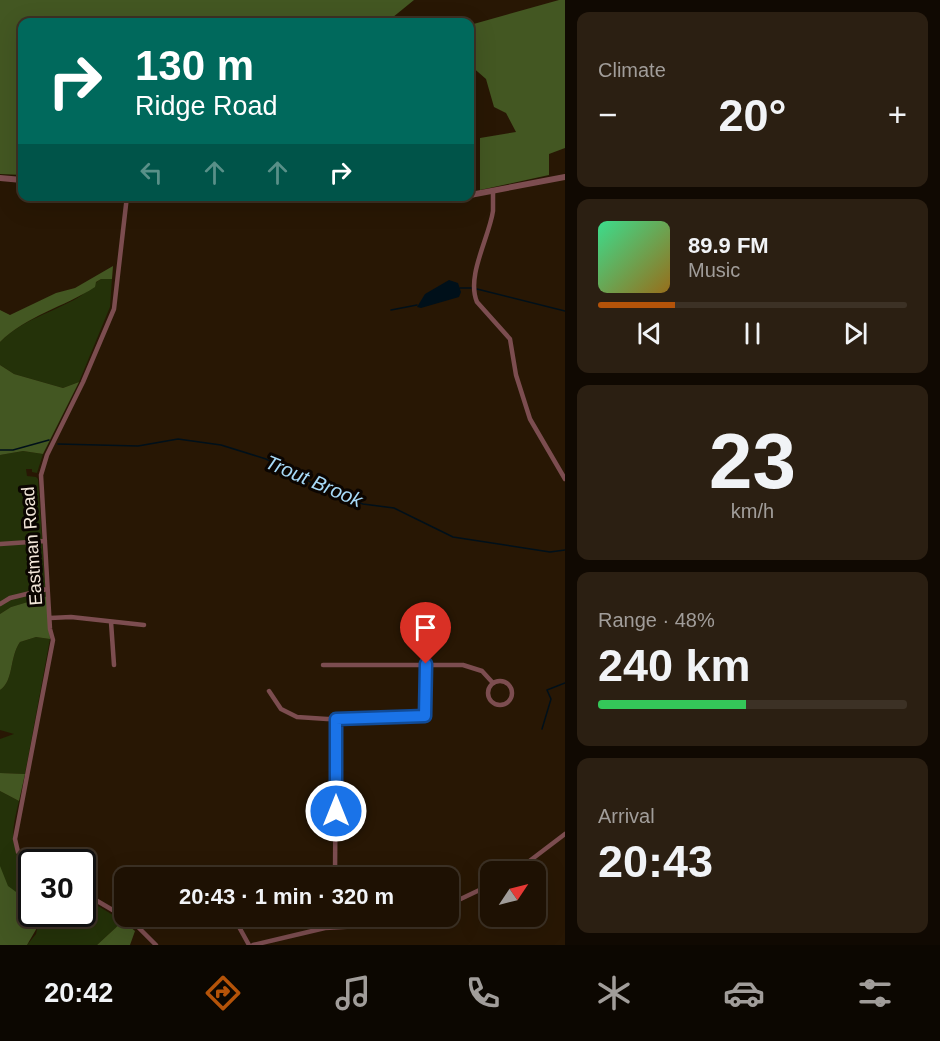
<!DOCTYPE html>
<html lang="en">
<head>
<meta charset="utf-8">
<style>
	:root { --surface:#1e1103; --page:#2b1f12; --text:#f1f3f6; --muted:#a19d9a; --line:#3c3125; --accent:#b45309 }
	body { margin:0; font-family:Arial,sans-serif; background:var(--page); color:var(--text); height:100vh; display:flex; flex-direction:column; font-size:22px; white-space:nowrap }
	* { box-sizing:border-box; margin:0 }
	p { font-size:20px; color:var(--muted) }
	.icon { flex:none; width:33px; height:33px; fill:none; stroke:currentColor; stroke-width:2; stroke-linecap:round; stroke-linejoin:round }
	.map { position:relative; flex:1; overflow:hidden }
	.details { display:flex; flex-direction:column; gap:12px; padding:12px; background:#100902; width:375px }
	.details>* { flex:none }
	.top-card { position:absolute; left:18px; top:18px; width:456px; height:183px; border-radius:12px; box-shadow:0 6px 24px #0002,0 0 0 2px var(--line); background:#00695c; color:#fff; overflow:hidden }
	.needle { width:39px; rotate:55deg }
	.controls { position:absolute; left:480px; top:861px; display:grid; gap:12px }
	.controls a { display:grid; place-items:center; width:66px; height:66px; border-radius:12px; background:var(--surface); box-shadow:0 6px 24px #0002,0 0 0 2px var(--line); font-size:30px }
	.speed { position:absolute; left:18px; top:849px; display:flex; gap:12px; font-size:30px; font-weight:700; text-align:center }
	.speed>* { display:grid; place-content:center; width:78px; height:78px; border-radius:50%; background:var(--surface); box-shadow:0 6px 24px #0002,0 0 0 2px var(--line); line-height:1 }
	.speed .limit { border:3px solid #111; border-radius:9px; background:#fff; color:#111 }
	.pin { position:absolute; display:grid; place-items:center; width:51px; height:51px; color:#fff; margin:-62px -26px; border-radius:50% 50% 50% 0; rotate:-45deg; box-shadow:0 0 6px #0007 }
	.pin .icon { rotate:45deg }
	.me { position:absolute; width:66px; margin:-33px; rotate:0deg; stroke-linejoin:round; filter:drop-shadow(0 0 4px #0008) }
	.turn { display:flex; align-items:center; gap:21px; height:126px; padding:0 18px; font-size:27px }
	.turn .icon { width:78px; height:78px; stroke-width:2.5 }
	.turn b { display:block; font-size:42px; line-height:51px }
	.lanes { display:flex; align-items:center; height:57px; padding:0 18px; background:#0003; justify-content:center; gap:30px; direction:ltr }
	.lanes .off { opacity:.35 }
	.big { font-size:45px; font-weight:700; line-height:1.1 }
	.details .tile { flex:1; display:flex; flex-direction:column; justify-content:center; gap:9px; min-width:0; padding:0 21px; border-radius:12px; background:var(--page) }
	.details .dial { align-items:center; gap:0 }
	.dial b { font-size:78px; line-height:1 }
	.song { display:flex; align-items:center; gap:18px }
	.cover { width:72px; height:72px; border-radius:9px; background:linear-gradient(135deg,hsl(150 70% 55%),hsl(40 70% 35%)) }
	.played { height:6px; border-radius:3px; background:linear-gradient(90deg,var(--accent) 25%,var(--line) 25%) }
	.keys { display:flex; justify-content:space-around; direction:ltr }
	.heat { display:flex; justify-content:space-between; align-items:center; font-size:33px; direction:ltr }
	.charge { height:9px; border-radius:4px; background:linear-gradient(90deg,#34c759 48%,var(--line) 0) }
	.trip { position:absolute; left:114px; top:867px; width:345px; height:60px; border-radius:12px; background:var(--surface); box-shadow:0 6px 24px #0002,0 0 0 2px var(--line); font-weight:700; line-height:60px; text-align:center }
	.menu { display:flex; height:96px; justify-content:space-around; align-items:center; background:#0c0701; color:var(--muted) }
	.menu .icon { width:42px; height:42px }
	.menu .on { color:var(--accent) }
	.menu b { font-size:27px; color:var(--text) }
	main { display:flex; flex:1; min-height:0 }
	.map>svg:first-child { display:block }
	.green { fill:#243209 }
	.forest { fill:#435722 }
	.water { fill:#00101a }
	.lines { fill:none; stroke-linecap:round; stroke-linejoin:round }
	.stream { stroke:#00101a; stroke-width:1.5 }
	.minor { stroke:#7c4d50; stroke-width:4.5 }
	.tertiary { stroke:#7c4d50; stroke-width:6 }
	.route-casing { stroke:#114b97; stroke-width:15 }
	.route { stroke:#1a73e8; stroke-width:10 }
	.labels { text-anchor:middle; stroke-width:6; stroke-linejoin:round; paint-order:stroke }
	.street-label { font-size:18px; fill:#f3e7da; stroke:#0b0501 }
	.water-label { font-size:20px; font-style:italic; fill:#a7daf8; stroke:#0b0501 }
</style>
</head>
<body>
<main>
<div class="map">
<svg width="565" height="945" viewBox="0 0 565 945">
	<rect width="100%" height="100%" fill="#281704"/>
	<path class="green" d="M 101,279 L 112,279 L 110,307 L 79,382 L 63,388 L 14,374 L 0,365 L 0,342 C 23,319 52,313 79,297 C 87,292 93,284 101,279 Z
		M 23,451 L 43,454 L 37,473 L 32,472 L 32,469 L 26,469 L 27,476 L 36,477 L 38,479 L 46,597 L 11,607 L 0,614 L 0,455 Z
		M 36,637 L 50,639 L 25,774 L 0,773 L 0,739 L 14,734 L 0,730 L 0,690 C 14,681 9,658 20,642 Z
		M 0,791 L 19,801 C 13,826 6,850 31,866 L 31,898 L 27,900 L 32,914 L 43,917 L 45,914 L 82,914 L 83,897 L 123,921 L 97,945 L 27,945 L 36,934 L 38,925 L 0,945 Z"/>
	<path class="forest" d="M 0,0 L 414,0 L 387,22 L 95,22 L 65,20 L 65,22 L 22,22 L 22,175 L 0,174 Z
		M 559,0 L 565,0 L 565,148 L 549,154 L 549,175 L 480,190 L 480,138 L 516,132 L 506,113 L 494,107 L 486,79 L 470,65 L 470,25 Z
		M 113,266 L 112,279 L 101,279 L 96,282 L 95,287 C 64,307 26,316 0,342 L 0,310 L 10,315 L 56,293 L 75,288 Z
		M 0,365 L 14,374 L 63,388 L 79,382 L 43,454 L 23,451 L 0,455 Z
		M 48,596 L 50,639 L 36,637 L 20,642 C 9,658 14,681 0,690 L 0,614 L 11,607 Z
		M 0,773 L 25,774 L 19,801 L 0,791 Z
		M 0,866 L 8,886 L 27,900 L 31,898 L 32,914 L 45,914 L 27,945 L 0,945 Z
		M 123,921 L 135,931 L 130,945 L 97,945 Z"/>
	<path class="water" d="M 449,280 L 458,283 L 461,292 L 459,297 L 421,308 L 417,307 L 425,294 Z"/>
	<g class="lines">
		<path class="stream" d="M 460,288 L 471,288
			M 477,289 L 565,311
			M 391,310 L 417,305
			M 58,444 L 138,446 L 178,439 L 221,445 L 266,459 L 324,489 L 363,504 L 394,508 L 453,537 L 550,552 L 565,550
			M 0,450 L 13,450 L 49,440
			M 542,729 L 551,699 L 547,690 L 565,683"/>
		<path class="minor" d="M 493,192 C 493,198 493,205 493,211 C 489,238 466,276 477,302 L 510,339 L 516,375 L 530,419 L 565,479
			M 0,544 L 45,541
			M 0,604 L 10,598 L 47,589
			M 50,618 L 71,617 L 144,625
			M 111,622 L 114,665
			M 323,665 L 463,665 L 482,671 L 493,683
			M488 693a12 12 0 1 1 24 0a12 12 0 1 1-24 0Z
			M 269,691 L 281,709 L 297,717 L 327,719 L 425,716 L 426,664
			M 32,863 L 18,852 L 15,839 L 53,640 L 50,629 L 41,475 L 47,455 L 83,382 L 114,309 L 127,196
			M 515,872 L 565,834
			M 335,878 L 336,719
			M 82,892 L 133,922 L 156,945
			M 448,905 L 490,885
			M 233,916 L 249,945
			M 333,927 L 333,916
			M 253,945 L 325,928 L 378,925 L 421,916"/>
		<path class="tertiary" d="M 0,178 L 22,180
			M 408,196 L 449,199 L 565,177"/>
	</g>
	<g class="lines">
		<defs>
			<path id="route" d="M 336,811 L 336,719 L 425,716 L 426,664"/>
		</defs>
		<use href="#route" class="route-casing"/>
		<use href="#route" class="route"/>
	</g>
	<g class="labels">
		<g class="street-label">
			<text transform="translate(32 546) rotate(-94)" y="6">Eastman Road</text>
		</g>
		<g class="water-label">
			<text transform="translate(314 481) rotate(23)" y="7">Trout Brook</text>
		</g>
	</g>
</svg>
<div class="controls">
<a><svg class="needle" viewBox="-14 -14 28 28"><path d="M0-13l5 13h-10z" fill="#e53935"/><path d="M0 13l5-13h-10z" fill="#a19d9a"/></svg></a>
</div>
<div class="speed"><div class="limit">30</div></div>
<div class="pin" style="left:426px;top:664px;background:#d93025"><svg class="icon" aria-label="arrive" viewBox="0 0 24 24"><path d="M6 21V4h12l-3 4 3 4H6"/></svg></div>
<svg class="me" style="left:336px;top:811px" viewBox="-20 -20 40 40"><circle r="17" fill="#1a73e8" stroke="#fff" stroke-width="3"/><path d="M0-11L8 9 0 5-8 9z" fill="#fff"/></svg>
<div class="trip">20:43 · 1 min · 320 m</div>
<div class="top-card">
<div class="turn"><svg class="icon" aria-label="right" viewBox="0 0 24 24"><path d="M7 20v-9h11M14 6l5 5-5 5"/></svg><div><b>130 m</b>Ridge Road</div></div>
<div class="lanes"><svg class="icon off" aria-label="left" viewBox="0 0 24 24"><path d="M17 20v-9H6M10 6l-5 5 5 5"/></svg><svg class="icon off" aria-label="ahead" viewBox="0 0 24 24"><path d="M12 20V5M6 11l6-6 6 6"/></svg><svg class="icon off" aria-label="ahead" viewBox="0 0 24 24"><path d="M12 20V5M6 11l6-6 6 6"/></svg><svg class="icon" aria-label="right" viewBox="0 0 24 24"><path d="M7 20v-9h11M14 6l5 5-5 5"/></svg></div>
</div>
</div>
<section class="details">
<div class="tile"><p>Climate</p>
<div class="heat"><a>−</a><b class="big">20°</b><a>+</a></div>
</div>
<div class="tile">
<div class="song"><i class="cover"></i><div><b>89.9 FM</b><p>Music</p></div></div>
<div class="played"></div>
<div class="keys"><svg class="icon" aria-label="previous" viewBox="0 0 24 24"><path d="M18 5L8 12l10 7zM5 5v14"/></svg><svg class="icon" aria-label="pause" viewBox="0 0 24 24"><path d="M8 5v14M16 5v14"/></svg><svg class="icon" aria-label="next" viewBox="0 0 24 24"><path d="M6 5l10 7-10 7zM19 5v14"/></svg></div>
</div>
<div class="tile dial"><b>23</b><p>km/h</p></div>
<div class="tile"><p>Range · 48%</p><b class="big">240 km</b><div class="charge"></div></div>
<div class="tile"><p>Arrival</p><b class="big">20:43</b></div>
</section>
</main>
<nav class="menu">
<b>20:42</b>
<svg class="icon on" aria-label="directions" viewBox="0 0 24 24"><path d="M12 3l9 9-9 9-9-9zM9 14v-3h6M13 9l2 2-2 2"/></svg>
<svg class="icon" aria-label="music" viewBox="0 0 24 24"><path d="M9 18V5l10-2v13"/><circle cx="6" cy="18" r="3"/><circle cx="16" cy="16" r="3"/></svg>
<svg class="icon" aria-label="phone" viewBox="0 0 24 24"><path d="M5 4h4l2 5-3 2q2 4 5 5l2-3 5 2v4C11 20 4 13 5 4z"/></svg>
<svg class="icon" aria-label="climate" viewBox="0 0 24 24"><path d="M12 3v18M4 7l16 10M4 17L20 7"/></svg>
<svg class="icon" aria-label="car" viewBox="0 0 24 24"><path d="M5 17H2v-5l4-1 3-4h7l3 4 3 1v5h-3M9 17h6M6 11h13"/><circle cx="7" cy="17" r="2"/><circle cx="17" cy="17" r="2"/></svg>
<svg class="icon" aria-label="filters" viewBox="0 0 24 24"><path d="M4 7h16M4 17h16"/><circle cx="9" cy="7" r="2"/><circle cx="15" cy="17" r="2"/></svg>
</nav>
</body>
</html>
